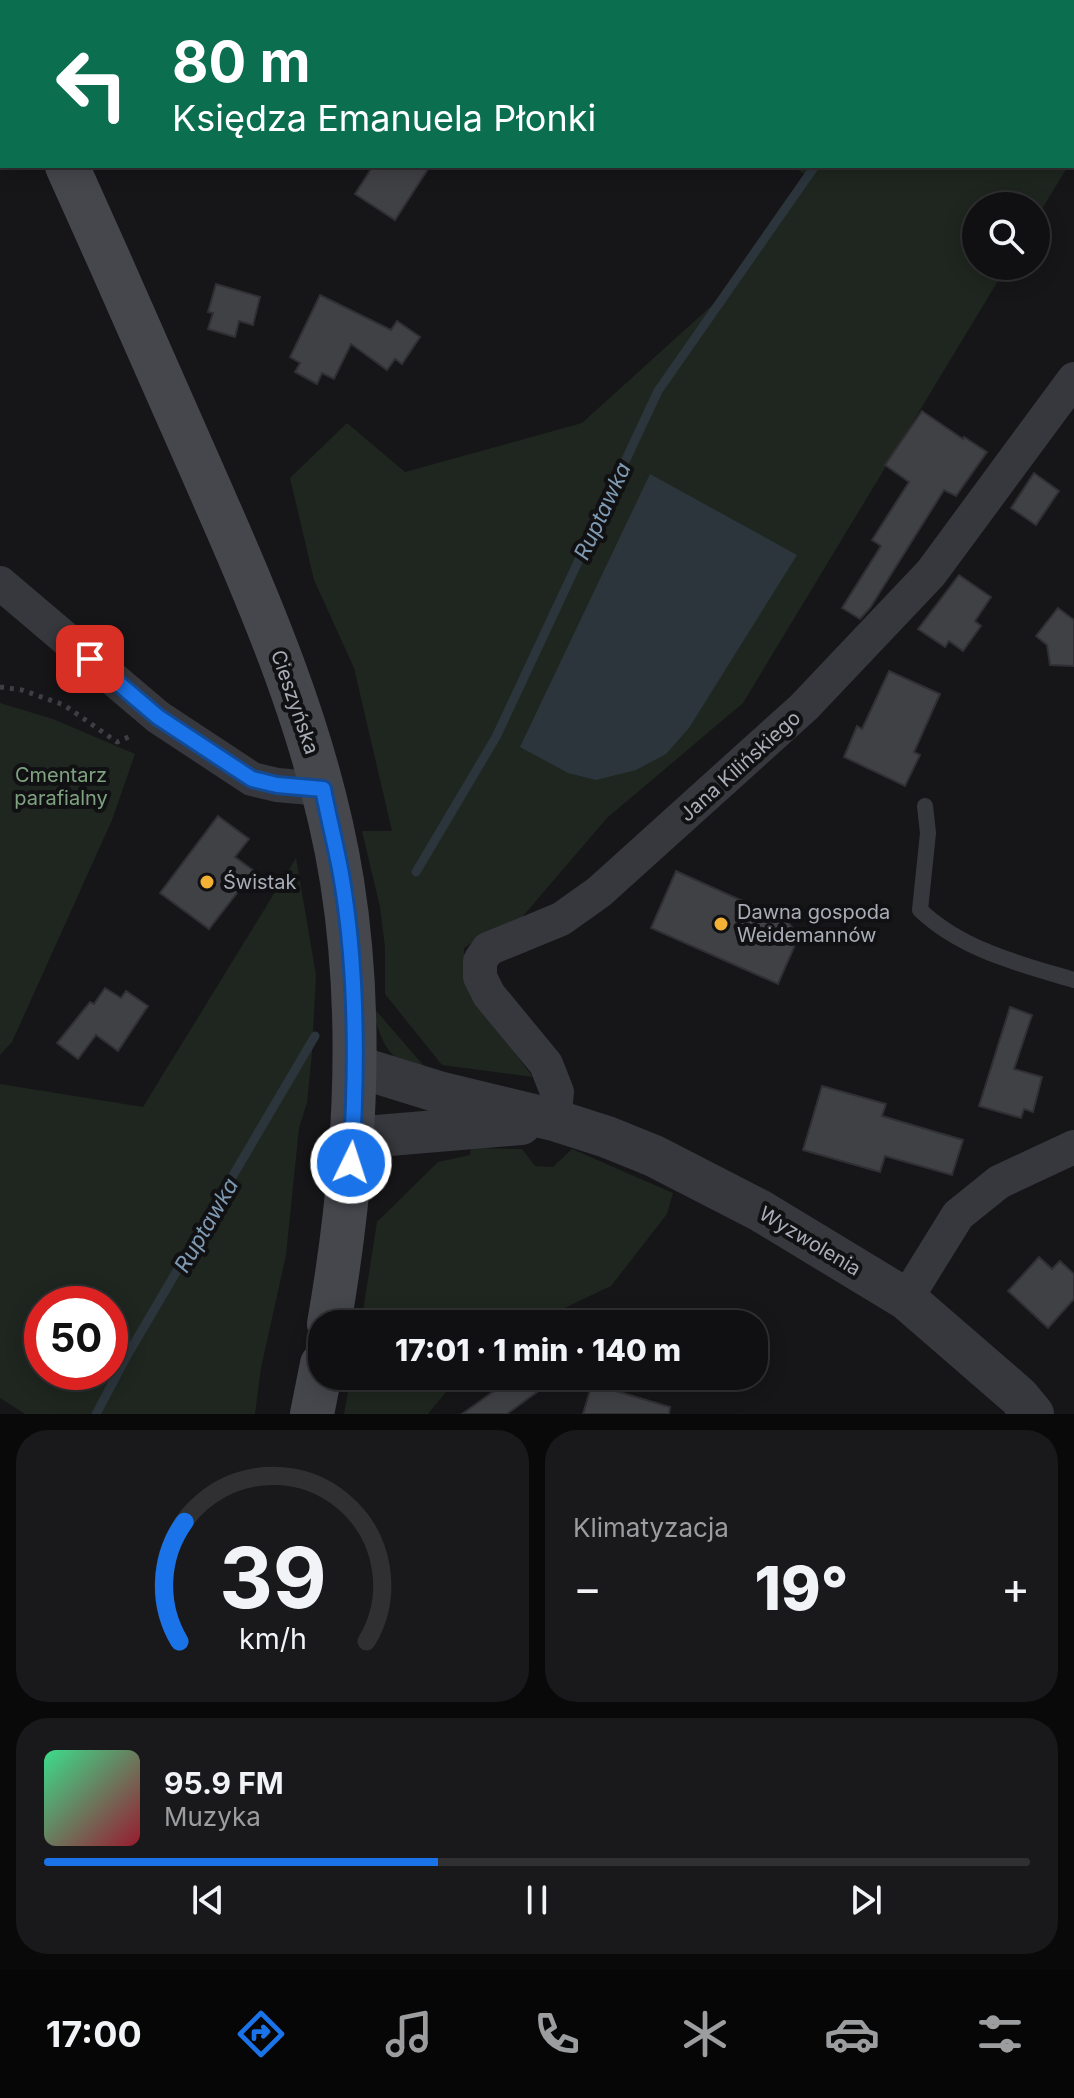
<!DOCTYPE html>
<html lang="pl">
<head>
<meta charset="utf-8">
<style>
	:root { --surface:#101012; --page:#19191b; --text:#f1f3f6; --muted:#9c9d9f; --line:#303032; --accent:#1a73e8 }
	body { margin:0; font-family:Inter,sans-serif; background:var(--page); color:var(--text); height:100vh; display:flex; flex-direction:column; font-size:30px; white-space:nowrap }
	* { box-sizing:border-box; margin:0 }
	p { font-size:26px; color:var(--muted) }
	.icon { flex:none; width:44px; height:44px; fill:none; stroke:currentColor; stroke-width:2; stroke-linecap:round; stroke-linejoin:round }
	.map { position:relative; height:1414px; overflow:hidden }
	.panel { display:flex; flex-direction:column; gap:16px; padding:16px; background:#09090a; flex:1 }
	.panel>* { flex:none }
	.banner { position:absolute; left:0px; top:0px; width:1074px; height:168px; box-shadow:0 4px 20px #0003,0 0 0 2px var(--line); background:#0b6e4f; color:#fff; overflow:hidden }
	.controls { position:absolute; left:962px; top:192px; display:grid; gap:16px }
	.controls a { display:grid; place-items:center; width:88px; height:88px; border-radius:50%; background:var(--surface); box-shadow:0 4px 20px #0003,0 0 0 2px var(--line); font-size:40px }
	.speed { position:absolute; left:24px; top:1286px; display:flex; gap:16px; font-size:40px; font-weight:700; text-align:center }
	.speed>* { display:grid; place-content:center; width:104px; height:104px; border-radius:50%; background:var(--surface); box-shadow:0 4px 20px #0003,0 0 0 2px var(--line); line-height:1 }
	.speed .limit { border:12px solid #d22; background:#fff; color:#111 }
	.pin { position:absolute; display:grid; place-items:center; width:68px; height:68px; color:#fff; margin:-34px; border-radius:16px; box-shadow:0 4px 12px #0006 }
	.me { position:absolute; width:88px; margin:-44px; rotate:4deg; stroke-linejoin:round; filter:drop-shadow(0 0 6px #0008) }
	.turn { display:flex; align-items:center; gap:28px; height:168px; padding:0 40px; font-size:36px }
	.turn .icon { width:104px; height:104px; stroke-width:2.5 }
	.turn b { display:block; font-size:56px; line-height:68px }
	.big { font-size:60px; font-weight:800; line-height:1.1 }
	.panel .tile { flex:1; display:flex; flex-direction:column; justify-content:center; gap:12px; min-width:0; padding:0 28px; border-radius:32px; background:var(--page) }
	.panel .dial { align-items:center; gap:0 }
	.dial svg { height:208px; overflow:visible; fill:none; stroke:var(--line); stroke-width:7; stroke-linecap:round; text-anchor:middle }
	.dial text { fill:var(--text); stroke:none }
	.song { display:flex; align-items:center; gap:24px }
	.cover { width:96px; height:96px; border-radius:12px; background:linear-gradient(135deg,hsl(150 70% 55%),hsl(350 70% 35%)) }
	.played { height:8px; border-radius:4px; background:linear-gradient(90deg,var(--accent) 40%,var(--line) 40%) }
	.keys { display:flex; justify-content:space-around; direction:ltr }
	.heat { display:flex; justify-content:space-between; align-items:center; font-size:44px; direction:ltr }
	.panel .tiles { flex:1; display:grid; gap:16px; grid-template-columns:1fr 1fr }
	.tile:last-child { grid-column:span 2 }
	.trip { position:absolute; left:308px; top:1310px; width:460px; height:80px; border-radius:32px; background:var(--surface); box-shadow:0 4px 20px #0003,0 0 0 2px var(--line); font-weight:800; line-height:80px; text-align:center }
	.menu { display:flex; height:128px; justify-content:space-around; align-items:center; background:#060607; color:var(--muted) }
	.menu .icon { width:56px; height:56px }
	.menu .on { color:var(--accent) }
	.menu b { font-size:36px; color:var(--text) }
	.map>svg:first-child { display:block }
	.green { fill:#1e261f; fill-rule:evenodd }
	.water { fill:#2c353c }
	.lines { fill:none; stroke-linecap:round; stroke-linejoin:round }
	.stream { stroke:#2c353c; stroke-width:9 }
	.building { fill:#404145; stroke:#303034; stroke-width:2 }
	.path { stroke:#3d3f44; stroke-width:5; stroke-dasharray:4 6; stroke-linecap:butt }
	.service { stroke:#37383d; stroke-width:16 }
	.minor { stroke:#37383d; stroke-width:34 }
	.tertiary { stroke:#37383d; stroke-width:42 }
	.secondary { stroke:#45474d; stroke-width:44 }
	.route-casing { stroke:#114b97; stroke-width:20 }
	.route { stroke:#1a73e8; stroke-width:14 }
	.poi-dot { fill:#f2b134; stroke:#111113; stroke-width:3 }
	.labels { text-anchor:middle; stroke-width:8; stroke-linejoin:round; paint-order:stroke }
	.street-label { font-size:20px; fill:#a8adb8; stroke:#111113 }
	.park-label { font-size:20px; fill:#7fa381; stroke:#111113 }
	.poi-label { font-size:20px; fill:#a8adb8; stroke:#111113; text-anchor:start }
	.water-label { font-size:22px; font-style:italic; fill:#7f9bb3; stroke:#111113 }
</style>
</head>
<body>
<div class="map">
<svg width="1074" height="1414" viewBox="0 0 1074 1414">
	<rect width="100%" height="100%" fill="#161618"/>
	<path class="green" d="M 762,0 L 1074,0 L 1074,31 L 1072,33 L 1072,2 Z
		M 793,166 L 1068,166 L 1036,219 L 1036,206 L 976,206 L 976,266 L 1007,266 L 743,703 L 607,818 L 523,916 L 527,926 L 476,940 L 464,948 L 464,964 L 473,998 L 533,1077 L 442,1065 L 385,994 L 385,947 L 380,907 L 362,831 L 392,831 L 354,668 L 314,580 L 290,478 L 347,423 L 405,472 L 582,423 L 741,279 L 810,179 Z
		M 0,703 L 53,719 L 135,754 L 112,820 L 12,1042 L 0,1055 Z
		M 296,858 L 316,975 L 312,1053 L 307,1103 L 299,1128 L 286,1255 L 261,1368 L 255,1414 L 25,1414 L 0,1398 L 0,1084 L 143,1107 ZM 110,1304 L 110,1372 L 42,1372 L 42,1304 Z
		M 372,1006 L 431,1074 C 391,1067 380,1043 372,1006 Z
		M 471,1148 L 522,1149 L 535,1166 L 553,1167 L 572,1149 L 673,1193 L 667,1214 L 611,1286 L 531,1324 L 361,1324 L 377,1222 L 438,1162 L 470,1155 Z
		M 351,1376 L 459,1376 L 428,1414 L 344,1414 Z"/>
	<path class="water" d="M 650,474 L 797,555 L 689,728 L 666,754 L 636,770 L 596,780 L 568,773 L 520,747 Z"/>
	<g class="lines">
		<path class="stream" d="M 955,2 L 957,0
			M 416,872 L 496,737 L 658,391 L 815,166
			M 96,1414 L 128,1354 L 315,1036"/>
	</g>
	<path class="building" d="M 373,166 L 430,166 L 395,220 L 355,194 Z
		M 216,284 L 260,297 L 253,325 L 239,321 L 235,337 L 208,329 L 213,313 L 208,312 Z
		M 320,295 L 391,330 L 397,321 L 420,337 L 402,364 L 395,359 L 387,370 L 351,344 L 334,379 L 322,373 L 317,384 L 295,372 L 300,363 L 290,357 Z
		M 922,411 L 963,439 L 964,437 L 987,452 L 956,496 L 944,490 L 870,608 L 860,619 L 842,608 L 881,546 L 872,540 L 909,482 L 885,465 Z
		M 1034,473 L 1059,491 L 1036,525 L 1011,508 Z
		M 959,575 L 991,597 L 975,621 L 981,626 L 963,651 L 949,641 L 945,647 L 918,629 Z
		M 1058,608 L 1074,620 L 1074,666 L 1050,665 L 1047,645 L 1036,636 Z
		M 889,671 L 940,694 L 914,752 L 920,755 L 905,786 L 844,757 L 857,726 L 862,729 Z
		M 218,816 L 249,839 L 235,857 L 254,871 L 209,929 L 160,893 Z
		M 676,871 L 787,921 L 799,936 L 778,984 L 651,928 Z
		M 105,988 L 121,998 L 126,991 L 148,1006 L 118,1051 L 96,1035 L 78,1059 L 57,1043 L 90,1002 L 94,1004 Z
		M 1010,1007 L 1032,1015 L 1014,1069 L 1042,1077 L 1033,1112 L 1024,1109 L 1021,1118 L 979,1106 Z
		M 822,1086 L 886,1104 L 882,1116 L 963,1140 L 952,1175 L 885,1156 L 880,1172 L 803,1150 Z
		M 1039,1257 L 1052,1269 L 1060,1261 L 1074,1274 L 1074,1299 L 1048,1328 L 1008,1291 Z
		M 515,1376 L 559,1376 L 507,1414 L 462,1414 Z
		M 592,1384 L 670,1407 L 669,1414 L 583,1414 Z"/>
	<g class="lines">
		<path class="path" d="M 0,66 L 2,71
			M 0,687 L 22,690 L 64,705 L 117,742 L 131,736"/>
		<path class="service" d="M 925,806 L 928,833 L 920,910 C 962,950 1020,964 1074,980"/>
		<path class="minor" d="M 0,583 L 158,717 L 252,779 L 277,785 L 323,789
			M 554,1120 L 557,1092 L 546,1064 L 489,995 L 480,977 L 480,961 L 488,949 L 561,919 L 599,892 L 804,707 L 931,573 L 1074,379
			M 906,1299 L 958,1215 L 999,1182 L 1074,1147"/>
		<path class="tertiary" d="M 354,1070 L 371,1071 L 442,1093 L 554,1120 L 607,1137 L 654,1156 L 759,1210 L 906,1299 L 1019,1397 L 1033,1414
			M 353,1138 L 521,1124"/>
		<path class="secondary" d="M 0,17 L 2,22
			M 67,166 C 113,268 158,370 203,473 C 261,605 319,737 342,881 C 365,1026 354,1180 329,1324
			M 312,1414 L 322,1364"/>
	</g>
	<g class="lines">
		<defs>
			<path id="route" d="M 90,659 L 158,717 L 252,779 L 277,785 L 323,789 C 329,820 337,850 342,880 C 357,970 357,1072 351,1163"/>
		</defs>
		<use href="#route" class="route-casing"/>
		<use href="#route" class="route"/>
	</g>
	<g class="poi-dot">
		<circle cx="207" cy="882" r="8"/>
		<circle cx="721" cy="924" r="8"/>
	</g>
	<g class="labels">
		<g class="street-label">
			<text transform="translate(295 702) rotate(71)" y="7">Cieszyńska</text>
			<text transform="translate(740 766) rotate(-42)" y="7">Jana Kilińskiego</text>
			<text transform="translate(810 1241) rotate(31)" y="7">Wyzwolenia</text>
		</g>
		<g class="park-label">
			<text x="61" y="782">Cmentarz<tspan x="61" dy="23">parafialny</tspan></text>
		</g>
		<g class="poi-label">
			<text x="223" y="889">Świstak</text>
			<text x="737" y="919">Dawna gospoda<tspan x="737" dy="23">Weidemannów</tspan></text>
		</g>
		<g class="water-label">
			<text transform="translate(602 511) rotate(-65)" y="8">Ruptawka</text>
			<text transform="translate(206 1225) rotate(-60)" y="8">Ruptawka</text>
		</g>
	</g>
</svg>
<div class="controls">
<a><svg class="icon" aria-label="search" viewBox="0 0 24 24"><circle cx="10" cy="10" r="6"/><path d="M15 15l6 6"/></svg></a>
</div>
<div class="speed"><div class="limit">50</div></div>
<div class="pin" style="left:90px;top:659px;background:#d93025"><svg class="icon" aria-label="arrive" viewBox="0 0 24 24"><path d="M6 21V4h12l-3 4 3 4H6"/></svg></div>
<svg class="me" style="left:351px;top:1163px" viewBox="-20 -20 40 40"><circle r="17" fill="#1a73e8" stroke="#fff" stroke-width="3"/><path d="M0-11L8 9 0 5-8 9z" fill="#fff"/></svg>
<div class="trip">17:01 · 1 min · 140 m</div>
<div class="banner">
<div class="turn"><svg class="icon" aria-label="left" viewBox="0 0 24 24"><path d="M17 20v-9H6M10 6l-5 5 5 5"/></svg><div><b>80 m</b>Księdza Emanuela Płonki</div></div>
</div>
</div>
<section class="panel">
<div class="tiles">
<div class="tile dial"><svg viewBox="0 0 100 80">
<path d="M14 69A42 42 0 1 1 86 69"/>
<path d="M14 69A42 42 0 0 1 16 23" stroke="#1a73e8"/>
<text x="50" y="56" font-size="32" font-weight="700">39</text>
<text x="50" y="72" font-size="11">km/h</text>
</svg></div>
<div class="tile"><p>Klimatyzacja</p>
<div class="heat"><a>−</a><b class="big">19°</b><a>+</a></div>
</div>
<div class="tile">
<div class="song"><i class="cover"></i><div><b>95.9 FM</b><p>Muzyka</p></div></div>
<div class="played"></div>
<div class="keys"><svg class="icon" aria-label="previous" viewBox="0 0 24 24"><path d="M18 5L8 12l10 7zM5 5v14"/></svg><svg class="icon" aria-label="pause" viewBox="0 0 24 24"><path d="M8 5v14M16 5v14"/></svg><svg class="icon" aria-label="next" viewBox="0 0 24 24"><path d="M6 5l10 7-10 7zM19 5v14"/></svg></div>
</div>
</div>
</section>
<nav class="menu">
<b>17:00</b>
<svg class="icon on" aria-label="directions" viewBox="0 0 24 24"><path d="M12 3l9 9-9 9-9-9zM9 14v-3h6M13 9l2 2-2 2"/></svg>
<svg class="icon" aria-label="music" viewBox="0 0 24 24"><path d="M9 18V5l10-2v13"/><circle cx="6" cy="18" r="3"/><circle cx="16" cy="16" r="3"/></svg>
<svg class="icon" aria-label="phone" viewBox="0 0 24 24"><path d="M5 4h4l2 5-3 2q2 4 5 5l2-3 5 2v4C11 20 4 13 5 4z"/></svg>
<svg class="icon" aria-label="climate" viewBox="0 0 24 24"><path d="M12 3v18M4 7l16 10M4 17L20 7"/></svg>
<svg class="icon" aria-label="car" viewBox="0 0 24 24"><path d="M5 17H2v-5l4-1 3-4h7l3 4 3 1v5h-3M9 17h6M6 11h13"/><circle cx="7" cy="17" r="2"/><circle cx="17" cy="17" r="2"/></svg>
<svg class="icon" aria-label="filters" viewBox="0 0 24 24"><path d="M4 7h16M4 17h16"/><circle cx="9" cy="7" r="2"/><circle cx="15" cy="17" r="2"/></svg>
</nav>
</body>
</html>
